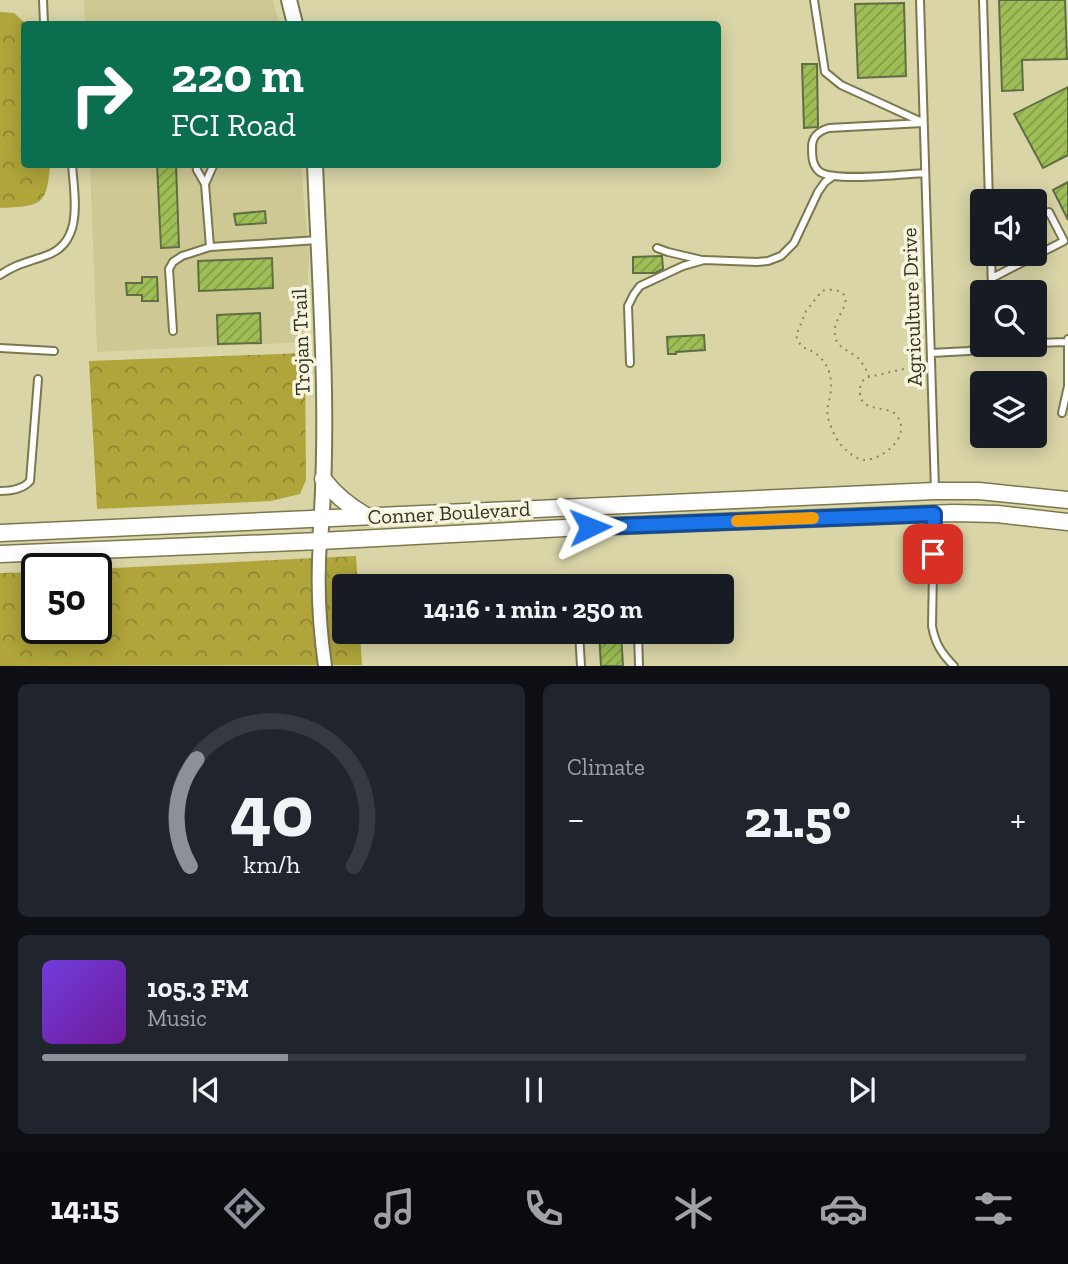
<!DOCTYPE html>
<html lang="en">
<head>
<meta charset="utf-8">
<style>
	:root { --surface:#171b24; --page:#20242c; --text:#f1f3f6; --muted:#9ea1a6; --line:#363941; --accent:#8c9099 }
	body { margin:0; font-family:"Zilla Slab",serif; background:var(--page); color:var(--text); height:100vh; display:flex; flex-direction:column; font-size:26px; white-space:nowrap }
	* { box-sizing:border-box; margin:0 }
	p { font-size:23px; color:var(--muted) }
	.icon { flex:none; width:38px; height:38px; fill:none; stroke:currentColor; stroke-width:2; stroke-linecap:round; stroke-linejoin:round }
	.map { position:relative; height:666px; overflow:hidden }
	.panel { display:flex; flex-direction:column; gap:18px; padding:18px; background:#0d0f14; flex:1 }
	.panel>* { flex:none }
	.guide { position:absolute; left:21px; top:21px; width:700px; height:147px; border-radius:7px; box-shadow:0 4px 18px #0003; background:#0b6e4f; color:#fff; overflow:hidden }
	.tools { position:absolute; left:970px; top:189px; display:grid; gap:14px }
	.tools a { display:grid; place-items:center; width:77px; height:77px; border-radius:7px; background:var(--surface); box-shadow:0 4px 18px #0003; font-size:35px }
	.speed { position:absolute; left:21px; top:553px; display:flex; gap:14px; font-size:35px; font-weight:700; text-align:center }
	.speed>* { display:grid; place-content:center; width:91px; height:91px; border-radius:50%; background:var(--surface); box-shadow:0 4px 18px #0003; line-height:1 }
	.speed .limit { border:4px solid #111; border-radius:10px; background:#fff; color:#111 }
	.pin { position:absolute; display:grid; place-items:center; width:60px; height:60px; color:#fff; margin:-30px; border-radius:14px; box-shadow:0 4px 10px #0006 }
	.me { position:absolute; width:77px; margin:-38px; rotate:88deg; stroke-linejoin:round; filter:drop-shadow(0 0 5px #0008) }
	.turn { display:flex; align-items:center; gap:24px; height:147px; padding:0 35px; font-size:32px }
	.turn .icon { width:91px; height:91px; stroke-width:2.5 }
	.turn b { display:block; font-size:49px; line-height:60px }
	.big { font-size:52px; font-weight:700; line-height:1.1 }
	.panel .card { flex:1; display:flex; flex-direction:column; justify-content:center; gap:10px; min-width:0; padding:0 24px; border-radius:10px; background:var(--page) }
	.panel .dial { align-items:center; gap:0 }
	.dial svg { height:182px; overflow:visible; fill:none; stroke:var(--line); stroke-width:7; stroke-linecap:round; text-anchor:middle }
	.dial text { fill:var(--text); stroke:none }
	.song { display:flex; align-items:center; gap:21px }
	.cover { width:84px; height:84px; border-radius:10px; background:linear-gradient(135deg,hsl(260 70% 55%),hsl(280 70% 35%)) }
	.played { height:7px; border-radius:4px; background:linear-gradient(90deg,var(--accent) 25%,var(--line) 25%) }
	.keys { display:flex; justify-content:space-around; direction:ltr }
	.heat { display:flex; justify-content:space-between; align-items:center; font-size:38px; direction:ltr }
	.panel .tiles { flex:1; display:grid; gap:18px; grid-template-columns:1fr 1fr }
	.card:last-child { grid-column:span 2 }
	.trip { position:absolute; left:332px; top:574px; width:402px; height:70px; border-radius:7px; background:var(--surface); box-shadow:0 4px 18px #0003; font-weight:700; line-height:70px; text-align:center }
	.menu { display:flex; height:112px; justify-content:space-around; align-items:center; background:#090b0e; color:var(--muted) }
	.menu .icon { width:49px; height:49px }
	.menu .active { color:var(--accent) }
	.menu b { font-size:32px; color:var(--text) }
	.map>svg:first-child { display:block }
	.built { fill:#cec994 }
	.forest { fill:url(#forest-crowns) }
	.building { fill:url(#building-hatch); stroke:#606d45; stroke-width:2 }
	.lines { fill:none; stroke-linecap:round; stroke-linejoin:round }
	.service-casing { stroke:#7c784e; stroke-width:10 }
	.minor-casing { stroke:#7c784e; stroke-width:16 }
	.tertiary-casing { stroke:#7c784e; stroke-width:18 }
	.secondary-casing { stroke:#7c784e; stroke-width:19 }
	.path { stroke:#898665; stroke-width:2; stroke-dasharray:2 5; stroke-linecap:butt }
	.service { stroke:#fff; stroke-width:6 }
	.minor { stroke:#fff; stroke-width:12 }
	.tertiary { stroke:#fff; stroke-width:14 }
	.secondary { stroke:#fff; stroke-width:16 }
	.route-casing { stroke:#114b97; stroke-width:18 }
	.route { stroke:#1a73e8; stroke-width:12 }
	.slow { stroke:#f59e0b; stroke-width:12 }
	.labels { text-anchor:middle; stroke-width:7; stroke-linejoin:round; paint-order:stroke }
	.street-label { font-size:21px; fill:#33311f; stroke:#f7f5de }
</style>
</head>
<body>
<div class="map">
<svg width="1068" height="666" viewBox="0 0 1068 666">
	<defs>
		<pattern id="forest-crowns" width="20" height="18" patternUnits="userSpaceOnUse" patternTransform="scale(1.75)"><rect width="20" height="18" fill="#afa53b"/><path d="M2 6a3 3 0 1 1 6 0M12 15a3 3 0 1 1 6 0" fill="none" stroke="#8f8731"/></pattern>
		<pattern id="building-hatch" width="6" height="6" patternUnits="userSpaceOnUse" patternTransform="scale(1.75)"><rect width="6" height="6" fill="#9fbf56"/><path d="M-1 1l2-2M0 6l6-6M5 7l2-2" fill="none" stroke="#829c47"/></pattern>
	</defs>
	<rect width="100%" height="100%" fill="#d9d5a7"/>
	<path class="built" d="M 84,0 L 273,0 L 279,24 L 85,24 Z
		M 90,165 L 301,165 L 309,256 L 305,342 L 97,352 Z"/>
	<path class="forest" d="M 0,12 L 14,13 L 26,24 L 24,164 L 50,165 C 47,207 40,206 0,208 Z
		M 305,353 L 306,480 L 300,494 L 271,501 L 97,509 L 89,361 Z
		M 356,556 L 358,586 L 345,586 L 345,632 L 360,632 L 362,665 L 0,666 L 0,573 L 37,572 L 37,628 L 96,628 L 96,569 L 93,569 Z"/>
	<path class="building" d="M 999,0 L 1065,0 L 1067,59 L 1022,60 L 1023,90 L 1002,91 Z
		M 904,3 L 906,76 L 858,78 L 855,4 Z
		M 802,64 L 817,64 L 818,126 L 817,127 L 804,128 Z
		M 1068,87 L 1068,155 L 1043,168 L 1014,114 Z
		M 157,164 L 176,164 L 179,247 L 161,248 Z
		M 1068,182 L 1068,220 L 1053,190 Z
		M 265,211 L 266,223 L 236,225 L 234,214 Z
		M 662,256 L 663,269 L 655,273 L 633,273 L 633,257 Z
		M 272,258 L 273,288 L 199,291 L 198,261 Z
		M 142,277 L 157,277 L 158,301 L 142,301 L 142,295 L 127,295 L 126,283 L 142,283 Z
		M 260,313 L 261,343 L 218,344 L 217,315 Z
		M 704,335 L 705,350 L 676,352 L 676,354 L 668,354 L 667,337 Z
		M 599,632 L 621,632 L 623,666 L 601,666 Z"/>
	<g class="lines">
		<defs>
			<path id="service" d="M 43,0 L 44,24
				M 814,0 L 825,72 L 841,85 L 922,122
				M 920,0 L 935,491
				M 983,0 L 989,201
				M 923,123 L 829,128 C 819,131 812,136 812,147 C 812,156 812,166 820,172 C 835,182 904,174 925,173
				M 196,164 L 197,170 L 205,184 L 210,247
				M 205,184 L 214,164
				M 657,248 L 668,252 L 702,260
				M 991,254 L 992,292
				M 0,275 C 16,264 28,262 45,256 C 85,243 74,196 72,164
				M 992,278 L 1064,241 L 1049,212 L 1034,219
				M 173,331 L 169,269 L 173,262 L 182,256 L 210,247 L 318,240
				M 1034,343 L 1068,342
				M 0,348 L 54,351
				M 931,353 L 969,351 L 985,345 L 995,345
				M 630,363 L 628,306 L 634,294 L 640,286 L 683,266 L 704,260 L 757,262 L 768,261 L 781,256 L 794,243 L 818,192 L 825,182 L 832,177
				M 1062,413 L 1068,386 L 1068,339
				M 0,491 C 10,491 23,489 30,481 L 38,379
				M 934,514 L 932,626 C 935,643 941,653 954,666
				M 579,632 L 581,666
				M 638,632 L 639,666"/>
			<path id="minor" d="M 320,541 C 317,583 319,624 325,666"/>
			<path id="tertiary" d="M 289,0 L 295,24
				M 315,164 C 320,290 330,416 320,541"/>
			<path id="secondary" d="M 323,479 C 335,495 349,506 366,516
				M 0,533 L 935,491 L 979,491 L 1068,500
				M 0,554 L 320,541 L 565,528 L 953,513 L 997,514 L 1068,522"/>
		</defs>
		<use href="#service" class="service-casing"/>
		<use href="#minor" class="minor-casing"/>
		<use href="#tertiary" class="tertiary-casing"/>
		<use href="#secondary" class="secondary-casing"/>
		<path class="path" d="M 869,377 C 867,370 863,364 858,358 C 850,351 836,347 835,336 C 833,323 841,315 845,304 C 849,290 832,288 822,291 L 806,311 L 796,336 L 801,346 C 806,349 811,350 815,353 C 830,364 833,379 830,396 C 829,403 826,410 828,417 C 830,427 838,444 846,450 C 850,454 858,460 865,460 C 880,459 902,444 901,427 C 901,422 898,416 894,413 C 883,406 860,411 860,393 C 859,387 862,382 865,378 L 912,367 L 922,365"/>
		<use href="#service" class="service"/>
		<use href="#minor" class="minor"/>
		<use href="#tertiary" class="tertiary"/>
		<use href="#secondary" class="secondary"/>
	</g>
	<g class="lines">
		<defs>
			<path id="route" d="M 590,527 L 934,514 L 933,554"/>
		</defs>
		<use href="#route" class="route-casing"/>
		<use href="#route" class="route"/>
		<path class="slow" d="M 737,521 L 813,518"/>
	</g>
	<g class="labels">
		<g class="street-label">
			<text transform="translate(912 307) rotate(-92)" y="7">Agriculture Drive</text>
			<text transform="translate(301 342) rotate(-92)" y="7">Trojan Trail</text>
			<text transform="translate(449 513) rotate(-3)" y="7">Conner Boulevard</text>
		</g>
	</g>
</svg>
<div class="tools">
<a><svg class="icon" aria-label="sound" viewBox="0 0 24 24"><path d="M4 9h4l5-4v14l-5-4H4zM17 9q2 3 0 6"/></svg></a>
<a><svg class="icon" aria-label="search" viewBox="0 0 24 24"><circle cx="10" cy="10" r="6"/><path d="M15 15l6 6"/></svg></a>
<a><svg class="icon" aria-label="layers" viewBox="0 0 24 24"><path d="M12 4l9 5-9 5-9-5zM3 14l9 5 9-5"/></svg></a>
</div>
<div class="speed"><div class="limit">50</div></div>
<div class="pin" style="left:933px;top:554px;background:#d93025"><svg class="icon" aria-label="arrive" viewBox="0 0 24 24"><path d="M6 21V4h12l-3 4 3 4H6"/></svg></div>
<svg class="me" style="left:590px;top:527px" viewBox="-20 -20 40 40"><path d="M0-17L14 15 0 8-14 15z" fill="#1a73e8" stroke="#fff" stroke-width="4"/></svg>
<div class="trip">14:16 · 1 min · 250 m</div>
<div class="guide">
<div class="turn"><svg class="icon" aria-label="right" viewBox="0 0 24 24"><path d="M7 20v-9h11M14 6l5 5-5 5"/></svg><div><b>220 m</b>FCI Road</div></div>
</div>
</div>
<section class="panel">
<div class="tiles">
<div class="card dial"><svg viewBox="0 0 100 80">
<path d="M14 69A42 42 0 1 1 86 69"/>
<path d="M14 69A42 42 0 0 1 17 22" stroke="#8c9099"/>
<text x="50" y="56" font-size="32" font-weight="700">40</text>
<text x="50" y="72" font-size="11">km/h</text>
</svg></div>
<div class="card"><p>Climate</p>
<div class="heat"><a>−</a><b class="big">21.5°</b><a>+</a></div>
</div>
<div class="card">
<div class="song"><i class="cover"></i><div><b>105.3 FM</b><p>Music</p></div></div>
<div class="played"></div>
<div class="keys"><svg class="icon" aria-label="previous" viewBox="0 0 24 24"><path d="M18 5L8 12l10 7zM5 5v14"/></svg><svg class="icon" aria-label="pause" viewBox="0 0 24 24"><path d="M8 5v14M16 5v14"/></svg><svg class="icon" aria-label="next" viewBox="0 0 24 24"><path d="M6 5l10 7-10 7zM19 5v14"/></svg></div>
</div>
</div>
</section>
<nav class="menu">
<b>14:15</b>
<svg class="icon active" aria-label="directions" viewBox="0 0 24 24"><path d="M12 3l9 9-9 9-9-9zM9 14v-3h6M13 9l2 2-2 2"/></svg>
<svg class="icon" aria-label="music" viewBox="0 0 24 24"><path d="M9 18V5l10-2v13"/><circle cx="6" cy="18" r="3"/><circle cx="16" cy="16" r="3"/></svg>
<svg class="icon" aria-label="phone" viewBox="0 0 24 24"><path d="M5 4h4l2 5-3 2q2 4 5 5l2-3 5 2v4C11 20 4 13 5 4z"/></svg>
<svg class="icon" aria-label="climate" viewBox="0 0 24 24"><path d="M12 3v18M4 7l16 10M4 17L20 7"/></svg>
<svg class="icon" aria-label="car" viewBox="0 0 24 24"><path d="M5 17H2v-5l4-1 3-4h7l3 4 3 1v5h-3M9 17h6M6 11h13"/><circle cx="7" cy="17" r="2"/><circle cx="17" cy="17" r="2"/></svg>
<svg class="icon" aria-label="filters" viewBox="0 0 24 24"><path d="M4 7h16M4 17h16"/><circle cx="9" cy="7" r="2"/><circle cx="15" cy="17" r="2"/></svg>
</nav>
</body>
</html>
